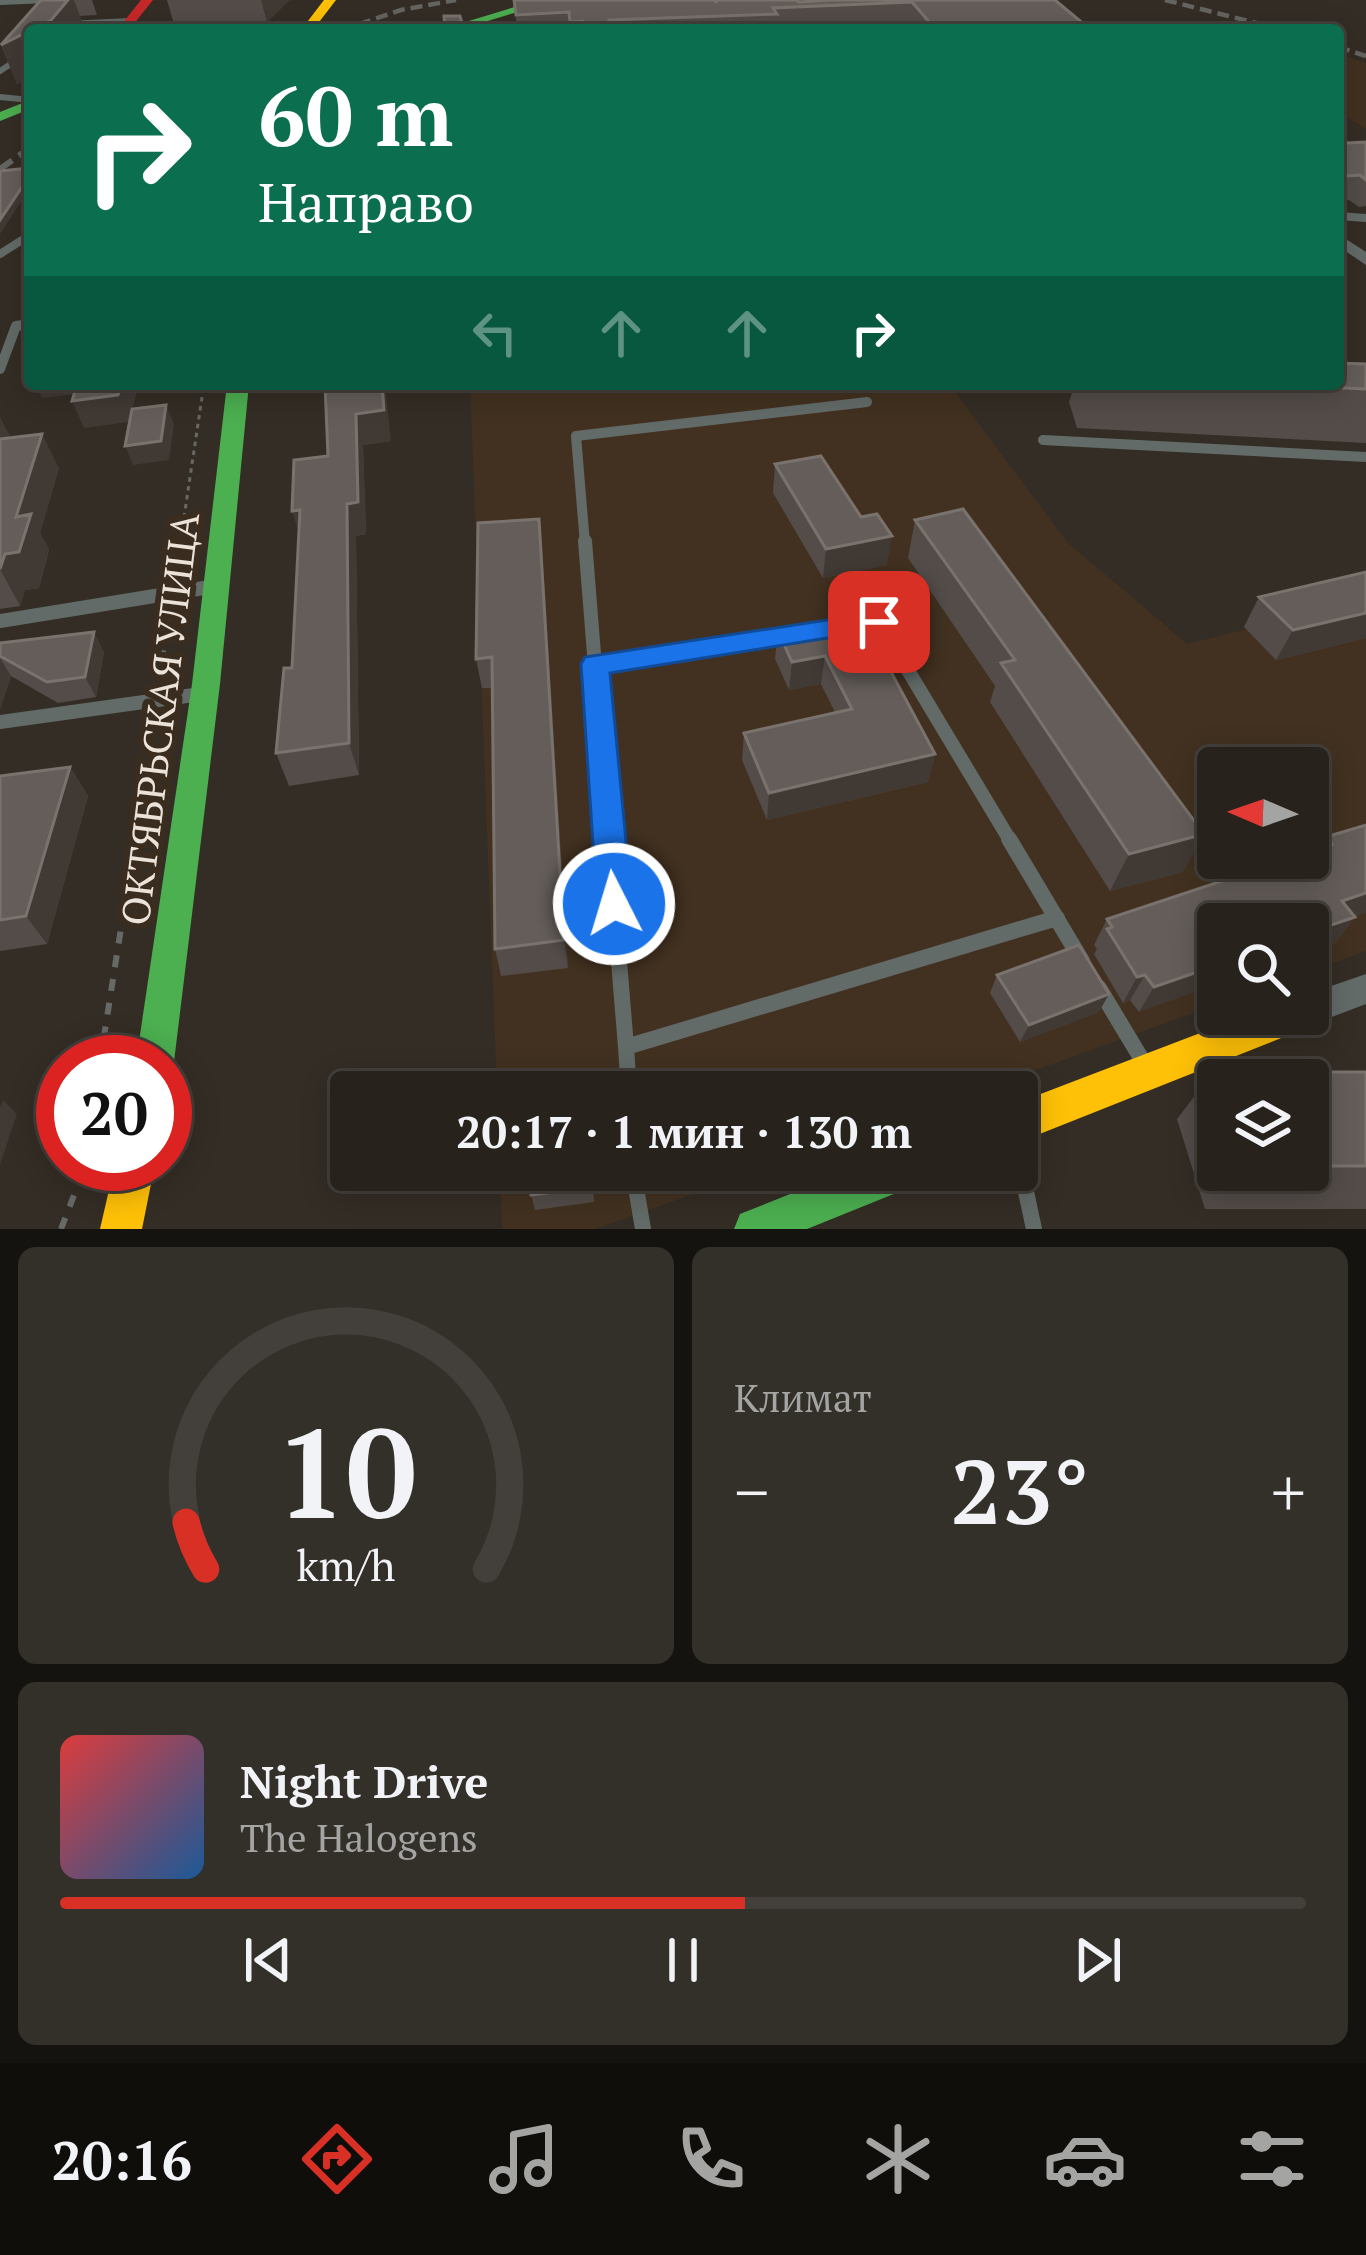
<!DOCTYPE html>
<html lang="ru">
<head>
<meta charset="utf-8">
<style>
	:root { --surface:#27221c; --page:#332f29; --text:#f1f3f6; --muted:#a4a4a3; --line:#433f3b; --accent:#d93025 }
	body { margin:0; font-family:"PT Serif",serif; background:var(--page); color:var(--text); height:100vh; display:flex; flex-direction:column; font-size:45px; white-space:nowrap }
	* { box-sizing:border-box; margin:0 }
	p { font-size:39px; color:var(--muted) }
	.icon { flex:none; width:66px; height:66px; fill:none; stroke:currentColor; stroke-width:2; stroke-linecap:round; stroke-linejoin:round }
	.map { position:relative; height:1229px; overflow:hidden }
	.drawer { display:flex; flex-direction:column; gap:18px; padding:18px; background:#15130f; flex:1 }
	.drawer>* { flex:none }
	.hud { position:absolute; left:24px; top:24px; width:1320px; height:366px; border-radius:12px; box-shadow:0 6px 30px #0003,0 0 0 3px var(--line); background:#0b6e4f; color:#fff; overflow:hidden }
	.needle { width:78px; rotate:272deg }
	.fabs { position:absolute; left:1197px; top:747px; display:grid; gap:24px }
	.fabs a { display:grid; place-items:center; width:132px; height:132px; border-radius:12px; background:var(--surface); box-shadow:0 6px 30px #0003,0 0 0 3px var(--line); font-size:60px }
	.speed { position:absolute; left:36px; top:1035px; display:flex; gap:24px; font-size:60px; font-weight:700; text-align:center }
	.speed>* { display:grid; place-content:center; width:156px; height:156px; border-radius:50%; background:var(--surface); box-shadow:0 6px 30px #0003,0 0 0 3px var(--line); line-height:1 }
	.speed .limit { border:18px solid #d22; background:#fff; color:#111 }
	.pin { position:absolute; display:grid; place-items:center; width:102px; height:102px; color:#fff; margin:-51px; border-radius:24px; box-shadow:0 6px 18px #0006 }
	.me { position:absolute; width:132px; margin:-66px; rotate:355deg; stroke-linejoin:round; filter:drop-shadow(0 0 9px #0008) }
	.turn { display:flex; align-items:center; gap:42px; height:252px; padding:0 36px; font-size:54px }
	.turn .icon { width:156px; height:156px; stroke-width:2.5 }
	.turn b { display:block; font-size:84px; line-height:102px }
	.lanes { display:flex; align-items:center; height:114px; padding:0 36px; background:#0003; justify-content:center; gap:60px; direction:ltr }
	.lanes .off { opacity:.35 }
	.big { font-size:90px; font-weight:600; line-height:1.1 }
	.drawer .widget { flex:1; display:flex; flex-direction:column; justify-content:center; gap:18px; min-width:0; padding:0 42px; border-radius:18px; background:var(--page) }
	.drawer .dial { align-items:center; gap:0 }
	.dial svg { height:312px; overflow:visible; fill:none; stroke:var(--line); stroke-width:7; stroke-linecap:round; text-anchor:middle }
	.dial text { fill:var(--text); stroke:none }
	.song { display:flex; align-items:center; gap:36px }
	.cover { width:144px; height:144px; border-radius:18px; background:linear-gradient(135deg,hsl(0 70% 55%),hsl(210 70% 35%)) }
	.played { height:12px; border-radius:6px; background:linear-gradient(90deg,var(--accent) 55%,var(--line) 55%) }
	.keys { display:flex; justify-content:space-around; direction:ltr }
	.heat { display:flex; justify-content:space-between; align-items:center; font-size:66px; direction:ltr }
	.drawer .tiles { flex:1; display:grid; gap:18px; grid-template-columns:1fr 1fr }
	.widget:last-child { grid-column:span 2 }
	.trip { position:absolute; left:330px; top:1071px; width:708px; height:120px; border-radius:12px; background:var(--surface); box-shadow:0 6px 30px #0003,0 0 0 3px var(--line); font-weight:600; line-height:120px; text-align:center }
	.dock { display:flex; height:192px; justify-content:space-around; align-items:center; background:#100e0b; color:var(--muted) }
	.dock .icon { width:84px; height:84px }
	.dock .current { color:var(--accent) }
	.dock b { font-size:54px; color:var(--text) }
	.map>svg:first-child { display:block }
	.built { fill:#423120; fill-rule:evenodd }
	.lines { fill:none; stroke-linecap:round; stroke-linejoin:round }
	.path-far2 { stroke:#676966; stroke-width:3; stroke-dasharray:4.5 4.5; stroke-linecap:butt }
	.path-far1 { stroke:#676966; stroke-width:4.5; stroke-dasharray:9 9; stroke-linecap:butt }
	.path { stroke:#676966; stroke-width:6; stroke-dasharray:12 12; stroke-linecap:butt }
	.lane-far4 { stroke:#636b68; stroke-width:6 }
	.lane-far3 { stroke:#636b68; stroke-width:8 }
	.lane-far2 { stroke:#636b68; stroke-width:10 }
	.lane-far1 { stroke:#636b68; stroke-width:14 }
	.lane { stroke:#636b68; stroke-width:16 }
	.street { fill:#636b68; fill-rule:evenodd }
	.fast { fill:#4caf50; fill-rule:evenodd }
	.slow { fill:#ffc107; fill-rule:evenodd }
	.jam { fill:#c62828; fill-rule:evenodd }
	.rail-far1 { stroke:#646460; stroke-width:4.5; stroke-dasharray:12 6; stroke-linecap:butt }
	.rail { stroke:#646460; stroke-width:6; stroke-dasharray:15 8; stroke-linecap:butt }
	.wall { fill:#534c49; fill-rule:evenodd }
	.shaded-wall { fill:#403934 }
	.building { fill:#645d59; stroke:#79726d; stroke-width:3 }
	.route { fill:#1a73e8; stroke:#114b97; stroke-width:3 }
	.labels { text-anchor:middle; stroke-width:12; stroke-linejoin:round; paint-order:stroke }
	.street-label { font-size:39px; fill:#ebe3da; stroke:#3a2d1f }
</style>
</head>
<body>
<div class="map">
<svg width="1366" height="1229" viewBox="0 0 1366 1229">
	<rect width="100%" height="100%" fill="#342d25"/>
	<path class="built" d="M 1338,54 L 1366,63 L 1366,129 L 1338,111 Z
		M 470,384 L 949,384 L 1067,542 L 1187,644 L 1366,599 L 1366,951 L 1308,972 L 1308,924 L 1218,924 L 1218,1004 L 975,1092 L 497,1092 ZM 1218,768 L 1308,768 L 1308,858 L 1218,858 Z
		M 500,1170 L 760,1170 L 596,1229 L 502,1229 Z"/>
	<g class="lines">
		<path class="path-far2" d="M 180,544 L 204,384"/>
		<path class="path-far1" d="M 176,570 L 180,541
			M 160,677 L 169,617
			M 134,842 L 153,724"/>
		<path class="path" d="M 100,1062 L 135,839
			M 61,1229 L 86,1164"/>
		<path class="lane-far4" d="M 0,2 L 47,0
			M 66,24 L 131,21
			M 0,71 L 30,51
			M 0,97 L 30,100"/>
		<path class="lane-far3" d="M 1338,216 L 1366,218
			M 0,254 L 30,235"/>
		<path class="lane-far2" d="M 0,369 L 16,326 L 30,324
			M 1043,440 L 1366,457
			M 585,544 L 576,436 L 867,402"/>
		<path class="lane-far1" d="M 585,541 L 609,842
			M 0,621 L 216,586
			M 851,626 L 879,622 L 1011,842
			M 595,665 L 789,635
			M 0,722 L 201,694"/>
		<path class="lane" d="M 609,839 L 626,1047
			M 1009,839 L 1082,961
			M 1099,988 L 1144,1063
			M 629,1092 L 626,1047 L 1057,918
			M 1017,1150 L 1034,1229
			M 633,1170 L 643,1229"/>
		<path class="street" d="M 1338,234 L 1366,252 L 1366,265 L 1338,246 Z
			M 1366,974 L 1366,1004 L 1308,1026 L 1296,1021 L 1293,1014 L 1308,1014 L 1308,994 Z"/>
		<path class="fast" d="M 538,0 L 557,0 L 458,30 L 439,30 Z
			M 30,100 L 30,109 L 0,121 L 0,112 Z
			M 227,384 L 249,384 L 220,684 L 174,1062 L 165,1077 L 165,1062 L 136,1062 L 192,684 Z
			M 850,1170 L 922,1170 L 916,1185 L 807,1229 L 734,1229 L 740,1214 Z"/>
		<path class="slow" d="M 324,0 L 336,0 L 313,30 L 301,30 Z
			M 1308,1001 L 1315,1014 L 1309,1027 L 1017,1143 L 1017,1103 L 1250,1014 L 1308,1014 Z
			M 115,1164 L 155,1164 L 142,1229 L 100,1229 Z"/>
		<path class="jam" d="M 141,0 L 153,0 L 129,30 L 117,30 Z"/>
		<path class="rail-far1" d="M 1165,0 L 1284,30
			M 342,30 L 401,10 L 456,0
			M 1338,47 L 1366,56"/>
		<path class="rail" d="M 0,169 L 30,148"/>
	</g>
	<path class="wall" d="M 41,0 L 92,0 L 97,15 L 80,16 L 85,30 L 30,30 L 30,77 L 17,84 L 1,45 Z
		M 167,0 L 289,0 L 267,22 L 173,21 Z
		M 514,0 L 1055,0 L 1091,30 L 517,30 Z
		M 1338,139 L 1348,143 L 1366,142 L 1366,206 L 1359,207 L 1349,200 L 1338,200 Z
		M 1366,364 L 1366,443 L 1077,428 L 1069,402 L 1075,384 L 1338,384 Z
		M 325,384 L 391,441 L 363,445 L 366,534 L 356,536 L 359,775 L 289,786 L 276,753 L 328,456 Z
		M 0,417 L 9,438 L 59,468 L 40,533 L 49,550 L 39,588 L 25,590 L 20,606 L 0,609 Z
		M 775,464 L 861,517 L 887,565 L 823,578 L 773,493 Z
		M 915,520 L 1204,834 L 1183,872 L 1110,891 L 990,702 L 995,686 L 908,558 Z
		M 542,548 L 568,968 L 501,976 L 495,949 L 492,688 L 482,688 L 476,659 Z
		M 1366,572 L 1366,638 L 1276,660 L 1244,627 L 1259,597 Z
		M 861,616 L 935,754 L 928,782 L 767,820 L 742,760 L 744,733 L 835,712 L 821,684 L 789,690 L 775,659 L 778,631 Z
		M 0,643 L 104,652 L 96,697 L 58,703 L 11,676 L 0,709 Z
		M 70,767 L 88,796 L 47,944 L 0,951 L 0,776 Z
		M 1329,836 L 1355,917 L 1335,943 L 1308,952 L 1308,924 L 1139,1012 L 1130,1000 L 1123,1003 L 1094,954 L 1097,949 L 1094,945 L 1107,919 L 1320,848 Z
		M 997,975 L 1099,1012 L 1020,1042 L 990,993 Z
		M 1213,1072 L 1366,1072 L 1366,1209 L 1205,1209 L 1177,1119 ZM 1218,1080 L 1308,1080 L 1308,1170 L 1218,1170 Z
		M 530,1170 L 592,1170 L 594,1202 L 535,1210 L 531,1195 Z"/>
	<path class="shaded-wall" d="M 68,0 L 74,0 L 85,30 L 31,30 Z
		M 261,0 L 289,0 L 267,22 Z
		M 30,31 L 30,77 L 17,84 L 1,45 Z
		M 30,175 L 30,188 L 0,234 L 0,220 Z
		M 35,384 L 90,384 L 94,392 L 42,398 Z
		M 121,384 L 139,384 L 129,422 L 84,428 L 72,401 Z
		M 382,384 L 385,384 L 391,441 L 363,445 L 366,534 L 356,536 L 359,775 L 349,743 L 347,504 L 356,414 Z
		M 166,405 L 174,424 L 169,460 L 133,465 L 125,446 Z
		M 0,417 L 10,436 L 0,464 Z
		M 42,434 L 59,468 L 40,533 L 49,550 L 39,588 L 25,590 L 20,606 L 0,569 Z
		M 300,510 L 302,543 L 292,511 Z
		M 539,519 L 542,548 L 568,968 L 564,940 Z
		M 892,536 L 887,565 L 823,578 L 826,549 Z
		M 1366,613 L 1366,638 L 1276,660 L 1293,630 Z
		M 94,632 L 104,652 L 96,697 L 85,677 Z
		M 825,656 L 821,684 L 789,690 L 792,662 Z
		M 0,658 L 11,676 L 0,709 Z
		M 935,754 L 928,782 L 767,820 L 769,793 Z
		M 70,767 L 88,796 L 47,944 L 26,916 Z
		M 1204,834 L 1183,872 L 1110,891 L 1129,854 Z
		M 1366,893 L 1366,913 L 1322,927 L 1342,901 Z
		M 1355,917 L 1335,943 L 1308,952 L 1308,933 Z
		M 1218,965 L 1218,984 L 1139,1012 L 1154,987 Z
		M 1145,975 L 1130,1000 L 1123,1003 L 1137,977 Z
		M 1109,994 L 1099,1012 L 1020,1042 L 1029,1025 Z
		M 3,1100 L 17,1114 L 0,1165 L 0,1107 Z"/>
	<path class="building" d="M 41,0 L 68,0 L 51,20 L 1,45 Z
		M 514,0 L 714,0 L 716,2 L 718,0 L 796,0 L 799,2 L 831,0 L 1055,0 L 1091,30 L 936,30 L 912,2 L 773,8 L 777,14 L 609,20 L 613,30 L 586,30 L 583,21 L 570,22 L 569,12 L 516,15 Z
		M 444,16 L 460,16 L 464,30 L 445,30 Z
		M 1338,139 L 1348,143 L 1366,142 L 1366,180 L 1360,175 L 1346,176 L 1338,171 Z
		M 30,168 L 30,175 L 0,220 L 0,171 Z
		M 1338,363 L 1366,364 L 1366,389 L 1258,384 L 1338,384 Z
		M 77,384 L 121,384 L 118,395 L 72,401 Z
		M 325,384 L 382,384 L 384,410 L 356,414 L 358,502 L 347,504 L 349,743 L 276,753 L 284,668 L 292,668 L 300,510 L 292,511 L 294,460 L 328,456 Z
		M 166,405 L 161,441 L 125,446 L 132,409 Z
		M 42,434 L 16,517 L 31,514 L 19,552 L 5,554 L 0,569 L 0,439 Z
		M 821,456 L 861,517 L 877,514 L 892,536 L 826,549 L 775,464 Z
		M 963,509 L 1204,834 L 1129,854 L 1001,663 L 1015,660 L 915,520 Z
		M 539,519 L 564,940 L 495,949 L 492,657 L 476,659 L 478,523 Z
		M 1366,572 L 1366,613 L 1293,630 L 1259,597 Z
		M 861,616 L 935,754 L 769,793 L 744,733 L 852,709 L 825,656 L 792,662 L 778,631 Z
		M 94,632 L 85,677 L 47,682 L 0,656 L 0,643 Z
		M 70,767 L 26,916 L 0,920 L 0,776 Z
		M 1366,825 L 1366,893 L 1342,901 L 1355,917 L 1308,933 L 1308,924 L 1218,924 L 1218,965 L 1154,987 L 1145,975 L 1137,977 L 1107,929 L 1112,927 L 1107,919 L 1291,858 L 1308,858 L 1308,852 L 1332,845 L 1329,836 Z
		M 1079,945 L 1109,994 L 1029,1025 L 997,975 Z
		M 1213,1072 L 1366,1072 L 1366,1166 L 1308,1166 L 1308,1080 L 1218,1080 L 1218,1088 Z
		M 530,1170 L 591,1170 L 592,1187 L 531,1195 Z"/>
	<path class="route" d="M 879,612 L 893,622 L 889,628 L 610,673 L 632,904 L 627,914 L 614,919 L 602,914 L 597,904 L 581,664 L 585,657 Z"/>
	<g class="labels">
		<g class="street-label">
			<text transform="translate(160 719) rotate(-83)" y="14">ОКТЯБРЬСКАЯ УЛИЦА</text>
		</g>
	</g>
</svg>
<div class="fabs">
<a><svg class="needle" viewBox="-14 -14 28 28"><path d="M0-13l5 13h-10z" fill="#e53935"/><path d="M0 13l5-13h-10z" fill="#a4a4a3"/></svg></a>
<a><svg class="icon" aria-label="search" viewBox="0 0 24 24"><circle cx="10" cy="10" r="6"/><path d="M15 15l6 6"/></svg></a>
<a><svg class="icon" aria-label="layers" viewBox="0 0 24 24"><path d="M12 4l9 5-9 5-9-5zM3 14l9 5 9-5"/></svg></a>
</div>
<div class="speed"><div class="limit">20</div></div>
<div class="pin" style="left:879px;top:622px;background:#d93025"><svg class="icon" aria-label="arrive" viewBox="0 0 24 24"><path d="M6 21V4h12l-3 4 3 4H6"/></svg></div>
<svg class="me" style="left:614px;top:904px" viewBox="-20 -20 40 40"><circle r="17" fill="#1a73e8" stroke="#fff" stroke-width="3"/><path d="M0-11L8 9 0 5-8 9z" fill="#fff"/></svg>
<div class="trip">20:17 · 1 мин · 130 m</div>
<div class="hud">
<div class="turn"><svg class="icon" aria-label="right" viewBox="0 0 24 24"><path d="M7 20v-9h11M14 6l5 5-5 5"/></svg><div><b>60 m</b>Направо</div></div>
<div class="lanes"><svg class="icon off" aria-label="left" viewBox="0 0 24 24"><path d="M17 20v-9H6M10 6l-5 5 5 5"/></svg><svg class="icon off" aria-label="ahead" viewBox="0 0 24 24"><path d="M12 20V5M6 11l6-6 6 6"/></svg><svg class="icon off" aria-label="ahead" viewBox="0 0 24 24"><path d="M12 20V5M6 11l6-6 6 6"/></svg><svg class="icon" aria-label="right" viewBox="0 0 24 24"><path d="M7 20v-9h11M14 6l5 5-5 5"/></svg></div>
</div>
</div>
<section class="drawer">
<div class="tiles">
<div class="widget dial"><svg viewBox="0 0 100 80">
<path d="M14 69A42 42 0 1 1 86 69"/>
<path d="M14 69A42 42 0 0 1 9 57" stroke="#d93025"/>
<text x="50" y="56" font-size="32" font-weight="700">10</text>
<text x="50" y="72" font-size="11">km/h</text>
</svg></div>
<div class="widget"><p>Климат</p>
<div class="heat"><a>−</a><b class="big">23°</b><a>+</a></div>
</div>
<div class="widget">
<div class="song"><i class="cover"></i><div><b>Night Drive</b><p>The Halogens</p></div></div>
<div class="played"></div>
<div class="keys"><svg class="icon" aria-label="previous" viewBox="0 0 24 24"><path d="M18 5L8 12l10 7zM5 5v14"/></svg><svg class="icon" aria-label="pause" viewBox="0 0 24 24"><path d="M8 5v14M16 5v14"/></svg><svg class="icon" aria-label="next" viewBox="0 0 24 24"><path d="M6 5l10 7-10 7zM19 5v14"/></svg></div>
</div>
</div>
</section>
<nav class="dock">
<b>20:16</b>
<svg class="icon current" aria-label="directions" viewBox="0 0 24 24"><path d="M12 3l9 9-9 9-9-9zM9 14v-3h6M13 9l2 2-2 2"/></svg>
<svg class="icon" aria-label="music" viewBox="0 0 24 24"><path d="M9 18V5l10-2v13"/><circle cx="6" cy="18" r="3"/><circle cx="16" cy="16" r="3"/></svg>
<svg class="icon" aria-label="phone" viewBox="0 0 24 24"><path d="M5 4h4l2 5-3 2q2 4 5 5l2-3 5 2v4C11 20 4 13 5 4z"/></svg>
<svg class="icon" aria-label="climate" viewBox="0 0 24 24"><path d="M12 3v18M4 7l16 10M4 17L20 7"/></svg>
<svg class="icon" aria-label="car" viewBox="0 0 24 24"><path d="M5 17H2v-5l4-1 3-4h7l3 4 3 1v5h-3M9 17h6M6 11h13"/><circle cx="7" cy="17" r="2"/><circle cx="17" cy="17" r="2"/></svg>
<svg class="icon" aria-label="filters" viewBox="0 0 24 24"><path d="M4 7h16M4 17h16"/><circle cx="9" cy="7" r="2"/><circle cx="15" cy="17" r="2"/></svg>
</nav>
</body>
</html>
